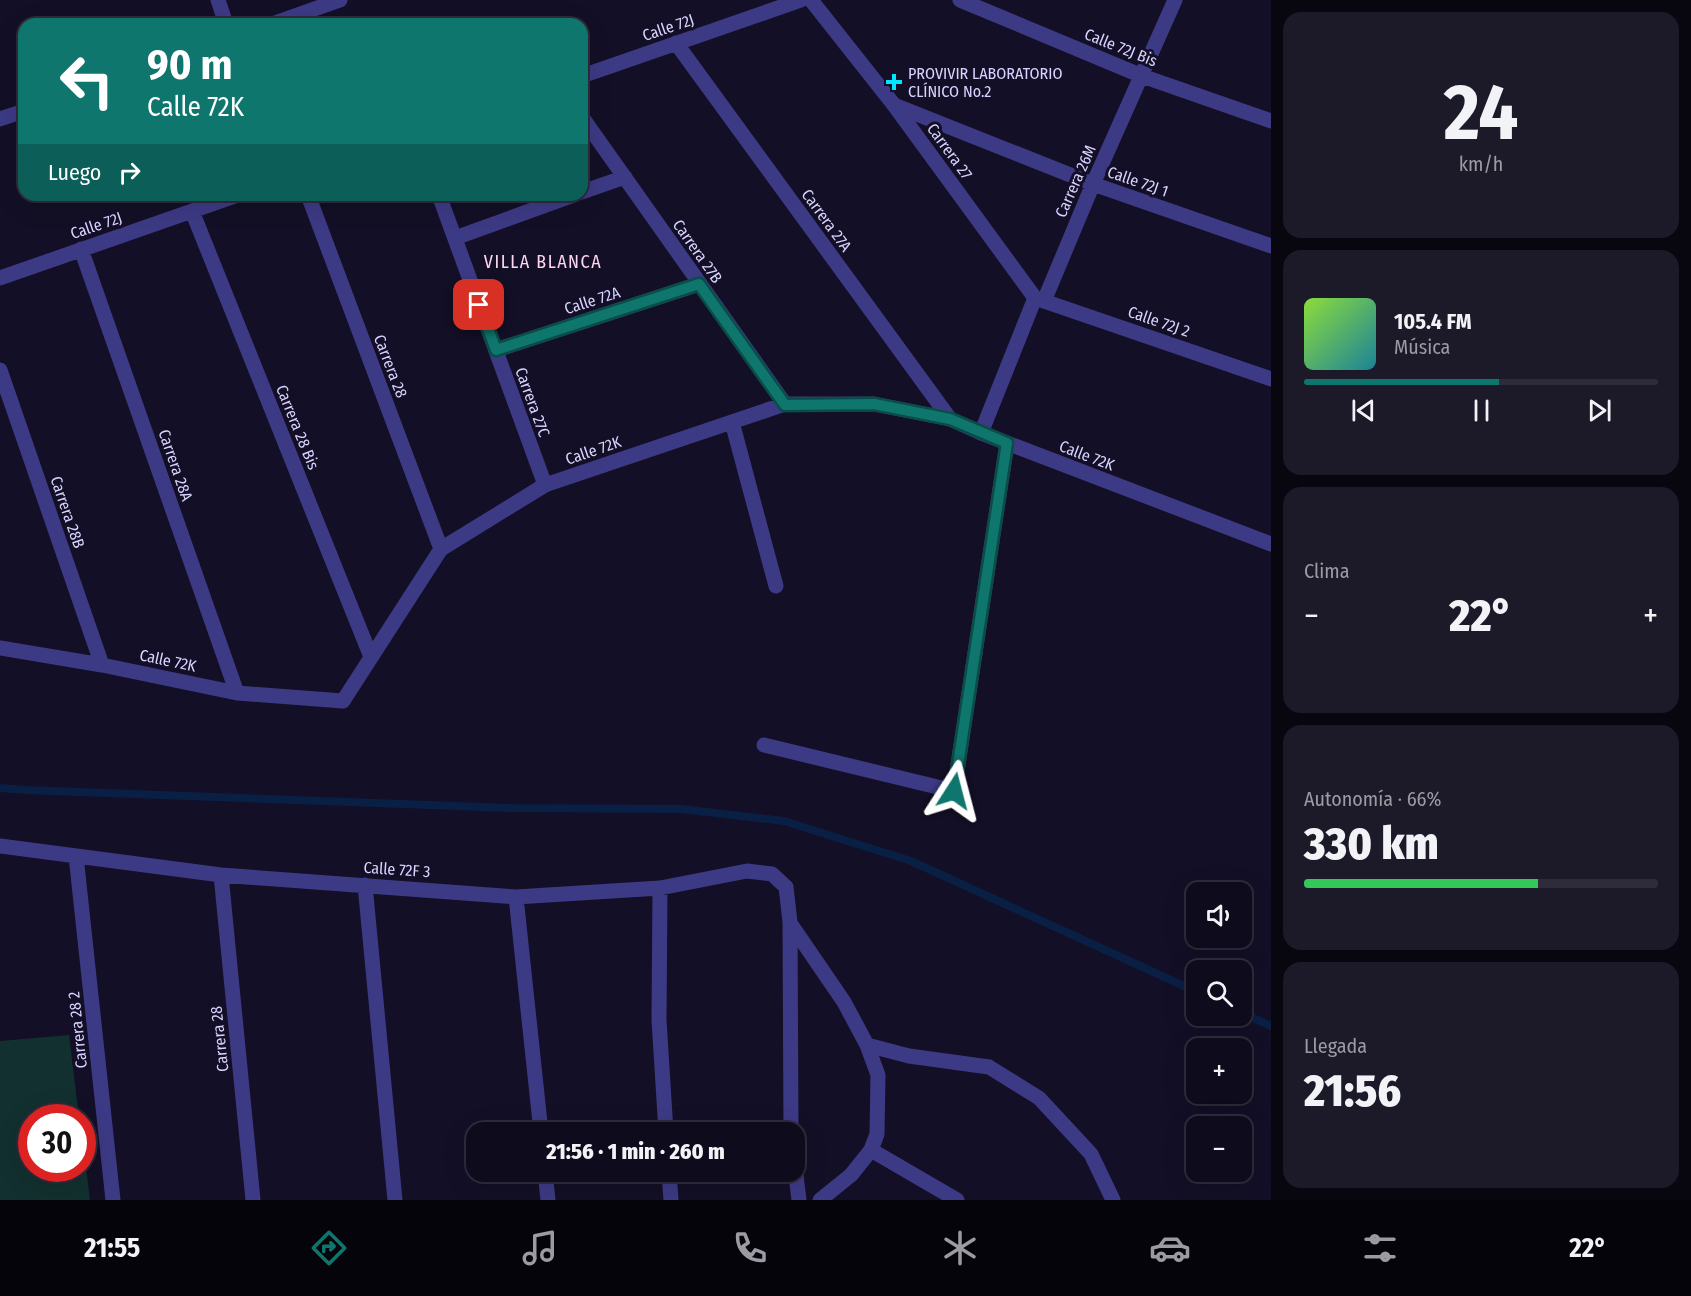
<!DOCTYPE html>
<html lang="es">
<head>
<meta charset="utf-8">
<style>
	:root { --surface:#0e0b1c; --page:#1c1929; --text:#f1f3f6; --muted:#9b9ba3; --line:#2e2b3b; --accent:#0f766e }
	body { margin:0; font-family:"Fira Sans Condensed",sans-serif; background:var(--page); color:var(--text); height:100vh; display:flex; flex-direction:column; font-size:22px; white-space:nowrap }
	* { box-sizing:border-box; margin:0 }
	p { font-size:20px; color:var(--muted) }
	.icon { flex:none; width:33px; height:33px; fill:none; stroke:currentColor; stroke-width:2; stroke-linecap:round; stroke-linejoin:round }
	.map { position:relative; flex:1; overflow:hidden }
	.sheet { display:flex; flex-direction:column; gap:12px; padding:12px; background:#08060f; width:420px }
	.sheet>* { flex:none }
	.hud { position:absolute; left:18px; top:18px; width:570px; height:183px; border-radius:18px; box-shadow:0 6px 24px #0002,0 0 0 2px var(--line); background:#0f766e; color:#fff; overflow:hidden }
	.controls { position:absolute; left:1186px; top:882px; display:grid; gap:12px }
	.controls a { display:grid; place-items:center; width:66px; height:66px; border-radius:12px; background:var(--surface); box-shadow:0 6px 24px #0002,0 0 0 2px var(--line); font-size:30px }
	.speed { position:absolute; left:18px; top:1104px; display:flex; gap:12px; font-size:30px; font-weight:700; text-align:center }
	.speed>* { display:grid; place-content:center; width:78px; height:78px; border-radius:50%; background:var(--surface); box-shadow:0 6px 24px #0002,0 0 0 2px var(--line); line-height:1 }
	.speed .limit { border:9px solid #d22; background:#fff; color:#111 }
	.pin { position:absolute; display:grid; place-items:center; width:51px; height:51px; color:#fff; margin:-26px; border-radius:12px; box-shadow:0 3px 9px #0006 }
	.me { position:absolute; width:66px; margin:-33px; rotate:9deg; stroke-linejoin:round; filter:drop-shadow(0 0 4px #0008) }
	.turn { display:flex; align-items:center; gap:21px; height:126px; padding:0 30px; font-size:27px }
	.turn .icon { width:78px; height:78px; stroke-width:2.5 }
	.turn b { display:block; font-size:42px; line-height:51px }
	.then { display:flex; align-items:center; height:57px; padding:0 30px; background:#0003; gap:12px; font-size:22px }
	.big { font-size:45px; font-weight:800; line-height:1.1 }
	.sheet .widget { flex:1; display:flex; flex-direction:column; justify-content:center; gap:9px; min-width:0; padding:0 21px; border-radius:18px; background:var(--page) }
	.sheet .dial { align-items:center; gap:0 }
	.dial b { font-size:78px; line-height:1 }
	.song { display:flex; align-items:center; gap:18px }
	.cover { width:72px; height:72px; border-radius:9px; background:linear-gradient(135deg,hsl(90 70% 55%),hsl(190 70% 35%)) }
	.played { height:6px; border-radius:3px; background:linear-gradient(90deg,var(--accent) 55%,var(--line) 55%) }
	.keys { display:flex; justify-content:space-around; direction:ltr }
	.heat { display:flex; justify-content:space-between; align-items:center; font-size:33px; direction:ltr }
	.charge { height:9px; border-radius:4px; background:linear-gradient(90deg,#34c759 66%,var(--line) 0) }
	.trip { position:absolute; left:466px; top:1122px; width:339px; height:60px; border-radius:18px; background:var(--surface); box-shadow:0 6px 24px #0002,0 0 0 2px var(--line); font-weight:800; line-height:60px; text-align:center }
	.tab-bar { display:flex; height:96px; justify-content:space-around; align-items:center; background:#06040b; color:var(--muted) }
	.tab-bar .icon { width:42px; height:42px }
	.tab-bar .on { color:var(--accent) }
	.tab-bar b { font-size:27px; color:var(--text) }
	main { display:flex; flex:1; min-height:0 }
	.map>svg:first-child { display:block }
	.green { fill:#12302f }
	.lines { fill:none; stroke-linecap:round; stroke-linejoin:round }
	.stream { stroke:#0a1f44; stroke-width:8 }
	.minor { stroke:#3d3a85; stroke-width:15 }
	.tertiary { stroke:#3d3a85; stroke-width:15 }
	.route-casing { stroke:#0a4d48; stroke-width:15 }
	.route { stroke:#0f766e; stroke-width:10 }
	.poi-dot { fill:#00e5ff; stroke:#130f26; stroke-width:2 }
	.labels { text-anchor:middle; stroke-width:6; stroke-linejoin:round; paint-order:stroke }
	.street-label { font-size:16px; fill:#d9d4ff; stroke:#130f26 }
	.poi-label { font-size:16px; fill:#d9d4ff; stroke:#130f26; text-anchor:start }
	.neighbourhood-label { font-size:18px; letter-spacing:1.5px; fill:#ffd6f0; stroke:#130f26 }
</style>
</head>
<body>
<main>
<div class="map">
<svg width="1271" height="1200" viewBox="0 0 1271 1200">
	<rect width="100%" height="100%" fill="#130f26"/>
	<path class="green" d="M 69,1035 L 79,1117 L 32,1118 L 32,1168 L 82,1168 L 83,1143 L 90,1200 L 0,1200 L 0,1041 Z"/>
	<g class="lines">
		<path class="stream" d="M 0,788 L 25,790 L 513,808 L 681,809 L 784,821 L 911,861 L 1197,992
			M 1242,1013 L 1271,1026"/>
		<path class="minor" d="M 218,0 L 226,24
			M 960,0 L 1142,76 L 1271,121
			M 272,24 L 340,0
			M 676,43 L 950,419
			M 582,76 L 801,0
			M 894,105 L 1093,184 L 1271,246
			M 582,117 L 785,404
			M 0,119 L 24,111
			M 582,192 L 625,177
			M 308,195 L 441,549
			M 439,195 L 545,485
			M 192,211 L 371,657
			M 455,238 L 574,195
			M 81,249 L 237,693
			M 0,278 L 238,195
			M 1035,298 L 1271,379
			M 1044,301 L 1093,184 L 1175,0
			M 496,350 L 699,284
			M 0,370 L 102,665
			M 732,422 L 776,586
			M 0,648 L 102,665 L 237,693 L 343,701 L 441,549 L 545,485 L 785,404 L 874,404 L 950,419 L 981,433
			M 764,745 L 954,791 L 1007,443
			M 0,846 L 221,875 L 516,897 L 660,888 L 747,871 L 772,874 L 786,887 L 790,922 L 791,1132
			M 76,856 L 113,1200
			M 221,875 L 253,1200
			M 365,885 L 395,1200
			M 660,888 L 659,1020 L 666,1132
			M 516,897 L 541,1132
			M 790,923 L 844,1002 L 867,1045 L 878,1075 L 877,1134 L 871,1150 L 851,1175 L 820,1200
			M 867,1045 L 909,1056 L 989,1067 L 1039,1098 L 1091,1154 L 1113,1200
			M 871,1150 L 957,1200
			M 795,1167 L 799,1200
			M 545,1172 L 548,1200
			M 669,1172 L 671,1200"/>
		<path class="tertiary" d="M 811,0 L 894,105 L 1035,298 L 981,433 L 1271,544"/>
	</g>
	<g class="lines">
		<defs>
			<path id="route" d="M 479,305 L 496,350 L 699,284 L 785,405 L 874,404 L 950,419 L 1007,443 L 954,791"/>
		</defs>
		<use href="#route" class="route-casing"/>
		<use href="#route" class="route"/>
	</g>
	<path class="poi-dot" d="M891 73h6v6h6v6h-6v6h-6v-6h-6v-6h6z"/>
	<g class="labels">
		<g class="street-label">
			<text transform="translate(668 27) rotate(-19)" y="6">Calle 72J</text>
			<text transform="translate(1121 47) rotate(22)" y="6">Calle 72J Bis</text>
			<text transform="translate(950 151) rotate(54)" y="6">Carrera 27</text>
			<text transform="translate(1075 181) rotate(-66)" y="6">Carrera 26M</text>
			<text transform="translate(1138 181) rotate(19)" y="6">Calle 72J 1</text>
			<text transform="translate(827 220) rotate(54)" y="6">Carrera 27A</text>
			<text transform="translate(96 225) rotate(-19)" y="6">Calle 72J</text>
			<text transform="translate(698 251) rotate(55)" y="6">Carrera 27B</text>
			<text transform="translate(592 300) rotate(-18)" y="6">Calle 72A</text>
			<text transform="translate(1159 321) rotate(19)" y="6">Calle 72J 2</text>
			<text transform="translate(391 366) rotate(69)" y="6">Carrera 28</text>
			<text transform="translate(533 402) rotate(70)" y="6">Carrera 27C</text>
			<text transform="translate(298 427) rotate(68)" y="6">Carrera 28 Bis</text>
			<text transform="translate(593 450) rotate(-19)" y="6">Calle 72K</text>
			<text transform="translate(1087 455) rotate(21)" y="6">Calle 72K</text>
			<text transform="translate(176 465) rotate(71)" y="6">Carrera 28A</text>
			<text transform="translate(68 512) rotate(71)" y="6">Carrera 28B</text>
			<text transform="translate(168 660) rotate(12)" y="6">Calle 72K</text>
			<text transform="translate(397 869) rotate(4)" y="6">Calle 72F 3</text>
			<text transform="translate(77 1030) rotate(-96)" y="6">Carrera 28 2</text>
			<text transform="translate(219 1039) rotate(-96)" y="6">Carrera 28</text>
		</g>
		<g class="poi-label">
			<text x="908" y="79">PROVIVIR LABORATORIO<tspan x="908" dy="18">CLÍNICO No.2</tspan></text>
		</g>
		<g class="neighbourhood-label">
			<text x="543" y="268">VILLA BLANCA</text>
		</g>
	</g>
</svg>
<div class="controls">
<a><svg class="icon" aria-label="sound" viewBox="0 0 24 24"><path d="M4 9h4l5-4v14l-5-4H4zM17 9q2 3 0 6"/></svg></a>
<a><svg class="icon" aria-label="search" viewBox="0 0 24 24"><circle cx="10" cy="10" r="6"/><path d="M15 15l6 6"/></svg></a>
<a>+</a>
<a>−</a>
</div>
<div class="speed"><div class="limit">30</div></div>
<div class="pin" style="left:479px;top:305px;background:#d93025"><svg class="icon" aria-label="arrive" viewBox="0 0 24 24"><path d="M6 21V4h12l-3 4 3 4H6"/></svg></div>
<svg class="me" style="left:954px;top:791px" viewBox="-20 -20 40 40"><path d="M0-17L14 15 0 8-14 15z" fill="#0f766e" stroke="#fff" stroke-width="4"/></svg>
<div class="trip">21:56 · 1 min · 260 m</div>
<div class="hud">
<div class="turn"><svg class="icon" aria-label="left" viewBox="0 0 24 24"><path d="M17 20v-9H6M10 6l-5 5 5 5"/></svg><div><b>90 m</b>Calle 72K</div></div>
<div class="then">Luego<svg class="icon" aria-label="right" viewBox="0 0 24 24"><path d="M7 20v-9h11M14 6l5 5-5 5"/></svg></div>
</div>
</div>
<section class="sheet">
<div class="widget dial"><b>24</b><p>km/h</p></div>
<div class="widget">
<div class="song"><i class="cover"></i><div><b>105.4 FM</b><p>Música</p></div></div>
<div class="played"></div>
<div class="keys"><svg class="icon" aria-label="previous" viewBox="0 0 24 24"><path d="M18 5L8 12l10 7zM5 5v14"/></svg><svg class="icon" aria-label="pause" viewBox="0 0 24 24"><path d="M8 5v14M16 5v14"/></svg><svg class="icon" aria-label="next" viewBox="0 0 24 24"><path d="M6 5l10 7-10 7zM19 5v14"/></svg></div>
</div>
<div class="widget"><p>Clima</p>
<div class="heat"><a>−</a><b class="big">22°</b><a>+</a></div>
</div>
<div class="widget"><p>Autonomía · 66%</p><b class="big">330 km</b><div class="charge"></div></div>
<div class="widget"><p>Llegada</p><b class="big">21:56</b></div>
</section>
</main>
<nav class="tab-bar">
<b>21:55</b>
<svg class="icon on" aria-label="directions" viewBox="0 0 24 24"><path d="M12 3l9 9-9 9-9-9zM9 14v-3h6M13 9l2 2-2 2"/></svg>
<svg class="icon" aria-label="music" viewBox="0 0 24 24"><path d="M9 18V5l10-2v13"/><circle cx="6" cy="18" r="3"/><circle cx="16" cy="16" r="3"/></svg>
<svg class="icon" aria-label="phone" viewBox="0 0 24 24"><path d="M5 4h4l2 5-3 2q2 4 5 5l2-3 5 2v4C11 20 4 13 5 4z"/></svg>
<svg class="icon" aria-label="climate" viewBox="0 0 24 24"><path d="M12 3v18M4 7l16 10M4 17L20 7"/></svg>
<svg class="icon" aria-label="car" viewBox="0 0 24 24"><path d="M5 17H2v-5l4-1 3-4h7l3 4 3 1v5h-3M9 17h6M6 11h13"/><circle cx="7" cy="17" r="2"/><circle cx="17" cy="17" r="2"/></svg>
<svg class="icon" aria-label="filters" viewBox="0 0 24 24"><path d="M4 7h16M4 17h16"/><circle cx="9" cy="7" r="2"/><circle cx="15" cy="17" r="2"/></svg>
<b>22°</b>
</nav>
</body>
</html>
